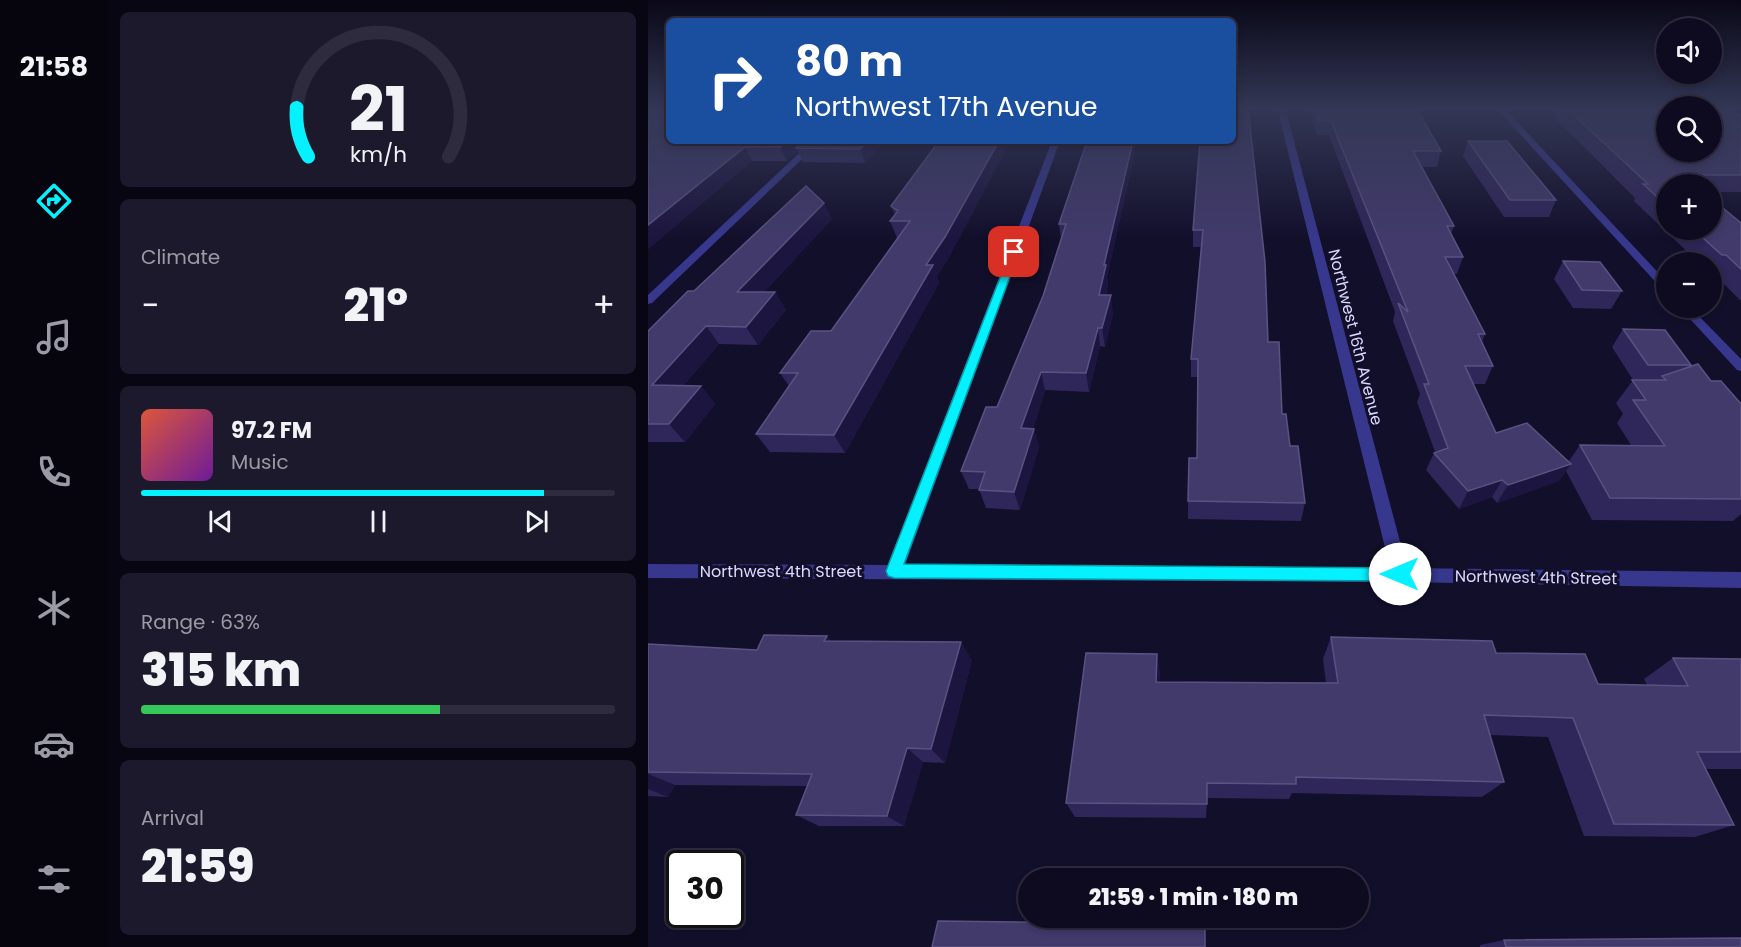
<!DOCTYPE html>
<html lang="en">
<head>
<meta charset="utf-8">
<style>
	:root { --surface:#0e0b20; --page:#1c192d; --text:#f1f3f6; --muted:#9b9ba5; --line:#2e2b3e; --accent:#05f1ff }
	body { margin:0; font-family:Poppins,sans-serif; background:var(--page); color:var(--text); height:100vh; display:flex; flex-direction:column; font-size:22px; white-space:nowrap }
	* { box-sizing:border-box; margin:0 }
	p { font-size:20px; color:var(--muted) }
	.icon { flex:none; width:33px; height:33px; fill:none; stroke:currentColor; stroke-width:2; stroke-linecap:round; stroke-linejoin:round }
	.map { position:relative; flex:1; overflow:hidden }
	.sheet { display:flex; flex-direction:column; gap:12px; padding:12px; background:#080612; width:540px }
	.sheet>* { flex:none }
	.top-card { position:absolute; left:18px; top:18px; width:570px; height:126px; border-radius:9px; box-shadow:0 3px 9px #0003,0 0 0 2px var(--line); background:#1a4fa0; color:#fff; overflow:hidden }
	.buttons { position:absolute; left:1008px; top:18px; display:grid; gap:12px }
	.buttons a { display:grid; place-items:center; width:66px; height:66px; border-radius:50%; background:var(--surface); box-shadow:0 3px 9px #0003,0 0 0 2px var(--line); font-size:30px }
	.speed { position:absolute; left:18px; top:850px; display:flex; gap:12px; font-size:30px; font-weight:700; text-align:center }
	.speed>* { display:grid; place-content:center; width:78px; height:78px; border-radius:50%; background:var(--surface); box-shadow:0 3px 9px #0003,0 0 0 2px var(--line); line-height:1 }
	.speed .limit { border:3px solid #111; border-radius:9px; background:#fff; color:#111 }
	.pin { position:absolute; display:grid; place-items:center; width:51px; height:51px; color:#fff; margin:-26px; border-radius:12px; box-shadow:0 3px 9px #0006 }
	.me { position:absolute; width:66px; margin:-33px; rotate:270deg; stroke-linejoin:round; filter:drop-shadow(0 0 4px #0008) }
	.turn { display:flex; align-items:center; gap:21px; height:126px; padding:0 30px; font-size:27px }
	.turn .icon { width:78px; height:78px; stroke-width:2.5 }
	.turn b { display:block; font-size:42px; line-height:51px }
	.big { font-size:45px; font-weight:800; line-height:1.1 }
	.sheet .tile { flex:1; display:flex; flex-direction:column; justify-content:center; gap:9px; min-width:0; padding:0 21px; border-radius:9px; background:var(--page) }
	.sheet .dial { align-items:center; gap:0 }
	.dial svg { height:156px; overflow:visible; fill:none; stroke:var(--line); stroke-width:7; stroke-linecap:round; text-anchor:middle }
	.dial text { fill:var(--text); stroke:none }
	.song { display:flex; align-items:center; gap:18px }
	.cover { width:72px; height:72px; border-radius:9px; background:linear-gradient(135deg,hsl(10 70% 55%),hsl(280 70% 35%)) }
	.played { height:6px; border-radius:3px; background:linear-gradient(90deg,var(--accent) 85%,var(--line) 85%) }
	.keys { display:flex; justify-content:space-around; direction:ltr }
	.heat { display:flex; justify-content:space-between; align-items:center; font-size:33px; direction:ltr }
	.charge { height:9px; border-radius:4px; background:linear-gradient(90deg,#34c759 63%,var(--line) 0) }
	.trip { position:absolute; left:370px; top:868px; width:351px; height:60px; border-radius:30px; background:var(--surface); box-shadow:0 3px 9px #0003,0 0 0 2px var(--line); font-weight:800; line-height:60px; text-align:center }
	main { display:flex; flex:1; min-height:0 }
	.dock { display:flex; flex-direction:column; width:108px; justify-content:space-around; align-items:center; background:#06040d; color:var(--muted) }
	.dock .icon { width:42px; height:42px }
	.dock .current { color:var(--accent) }
	.dock b { font-size:27px; color:var(--text) }
	.map>svg:first-child { display:block }
	.lines { fill:none; stroke-linecap:round; stroke-linejoin:round }
	.minor { fill:#37378d; fill-rule:evenodd }
	.wall { fill:#2f2659 }
	.shaded-wall { fill:#1c153f }
	.building { fill:#413a6b; stroke:#5a5382; stroke-width:1.5 }
	.route { fill:#05f1ff; stroke:#039da6; stroke-width:1.5 }
	.labels { text-anchor:middle; stroke-width:6; stroke-linejoin:round; paint-order:stroke }
	.street-label { font-size:16px; fill:#dbd9ff; stroke:#120f2b }
</style>
</head>
<body>
<main>
<nav class="dock">
<b>21:58</b>
<svg class="icon current" aria-label="directions" viewBox="0 0 24 24"><path d="M12 3l9 9-9 9-9-9zM9 14v-3h6M13 9l2 2-2 2"/></svg>
<svg class="icon" aria-label="music" viewBox="0 0 24 24"><path d="M9 18V5l10-2v13"/><circle cx="6" cy="18" r="3"/><circle cx="16" cy="16" r="3"/></svg>
<svg class="icon" aria-label="phone" viewBox="0 0 24 24"><path d="M5 4h4l2 5-3 2q2 4 5 5l2-3 5 2v4C11 20 4 13 5 4z"/></svg>
<svg class="icon" aria-label="climate" viewBox="0 0 24 24"><path d="M12 3v18M4 7l16 10M4 17L20 7"/></svg>
<svg class="icon" aria-label="car" viewBox="0 0 24 24"><path d="M5 17H2v-5l4-1 3-4h7l3 4 3 1v5h-3M9 17h6M6 11h13"/><circle cx="7" cy="17" r="2"/><circle cx="17" cy="17" r="2"/></svg>
<svg class="icon" aria-label="filters" viewBox="0 0 24 24"><path d="M4 7h16M4 17h16"/><circle cx="9" cy="7" r="2"/><circle cx="15" cy="17" r="2"/></svg>
</nav>
<section class="sheet">
<div class="tile dial"><svg viewBox="0 0 100 80">
<path d="M14 69A42 42 0 1 1 86 69"/>
<path d="M14 69A42 42 0 0 1 8 44" stroke="#05f1ff"/>
<text x="50" y="56" font-size="32" font-weight="700">21</text>
<text x="50" y="72" font-size="11">km/h</text>
</svg></div>
<div class="tile"><p>Climate</p>
<div class="heat"><a>−</a><b class="big">21°</b><a>+</a></div>
</div>
<div class="tile">
<div class="song"><i class="cover"></i><div><b>97.2 FM</b><p>Music</p></div></div>
<div class="played"></div>
<div class="keys"><svg class="icon" aria-label="previous" viewBox="0 0 24 24"><path d="M18 5L8 12l10 7zM5 5v14"/></svg><svg class="icon" aria-label="pause" viewBox="0 0 24 24"><path d="M8 5v14M16 5v14"/></svg><svg class="icon" aria-label="next" viewBox="0 0 24 24"><path d="M6 5l10 7-10 7zM19 5v14"/></svg></div>
</div>
<div class="tile"><p>Range · 63%</p><b class="big">315 km</b><div class="charge"></div></div>
<div class="tile"><p>Arrival</p><b class="big">21:59</b></div>
</section>
<div class="map">
<svg width="1093" height="947" viewBox="0 0 1093 947">
	<rect width="100%" height="100%" fill="#120f2b"/>
	<g class="lines">
		<path class="minor" d="M 629,107 L 637,107 L 759,568 L 1093,572 L 1093,588 L 752,582 L 0,578 L 0,564 L 240,565 L 404,141 L 412,141 L 257,565 L 742,568 Z
			M 644,107 L 687,107 L 683,109 L 648,109 Z
			M 745,107 L 935,107 L 932,110 L 858,110 L 1018,281 L 1018,290 L 1014,289 L 850,110 L 749,109 Z
			M 1064,107 L 1093,107 L 1093,110 L 1064,110 Z
			M 164,141 L 173,141 L 4,303 L 0,304 L 0,295 Z
			M 1032,308 L 1043,308 L 1093,359 L 1093,371 L 1089,370 Z"/>
	</g>
	<path class="wall" d="M 0,107 L 21,141 L 237,141 L 217,163 L 155,162 L 150,151 L 139,161 L 104,161 L 0,249 Z
		M 662,107 L 768,107 L 793,151 L 789,167 L 773,167 L 806,226 L 803,234 L 815,257 L 809,274 L 806,274 L 837,334 L 834,342 L 845,366 L 837,384 L 825,384 L 848,433 L 921,461 L 932,445 L 983,445 L 969,423 L 975,414 L 968,403 L 985,380 L 964,347 L 975,329 L 1043,365 L 1041,367 L 1063,381 L 1093,404 L 1093,514 L 1085,521 L 944,520 L 918,471 L 911,481 L 849,503 L 844,497 L 811,509 L 778,470 L 786,453 L 787,452 L 769,402 L 772,394 L 745,321 L 747,312 L 681,135 L 669,135 L 662,111 Z
		M 911,107 L 1018,107 L 1093,114 L 1093,192 L 1064,192 L 1064,184 L 1018,184 L 1018,230 L 1064,230 L 1093,223 L 1093,301 L 1065,273 L 1064,273 L 1064,262 L 1050,262 L 986,201 L 987,198 L 907,118 Z
		M 291,141 L 303,254 L 289,276 L 291,283 L 197,453 L 122,452 L 108,434 L 141,386 L 132,373 L 183,331 L 250,238 L 249,238 L 242,221 L 247,215 L 243,206 Z
		M 439,141 L 487,141 L 487,152 L 459,277 L 460,283 L 458,295 L 465,313 L 457,347 L 452,346 L 441,392 L 397,390 L 385,429 L 386,429 L 391,447 L 372,510 L 338,508 L 331,489 L 321,489 L 313,471 L 349,407 L 395,296 L 413,238 L 411,224 Z
		M 552,141 L 620,342 L 634,414 L 657,503 L 653,521 L 540,519 L 540,501 L 549,458 L 550,377 L 543,377 L 543,359 L 553,247 L 545,247 L 545,230 Z
		M 820,141 L 908,200 L 901,217 L 856,217 L 815,156 Z
		M 184,219 L 116,292 L 127,292 L 138,310 L 110,345 L 71,344 L 35,386 L 53,386 L 67,404 L 37,442 L 0,442 L 0,331 Z
		M 915,261 L 974,291 L 963,309 L 925,308 L 906,279 Z
		M 683,637 L 848,653 L 950,684 L 999,685 L 996,679 L 1025,658 L 1093,659 L 1093,769 L 1058,769 L 1086,825 L 1047,837 L 936,836 L 900,737 L 842,735 L 856,782 L 834,797 L 644,793 L 641,799 L 559,798 L 558,818 L 427,817 L 418,803 L 509,654 L 512,675 L 511,682 L 678,683 L 675,659 Z
		M 184,641 L 324,660 L 297,763 L 275,762 L 256,826 L 171,826 L 148,815 L 159,786 L 27,785 L 20,797 L 0,796 L 0,644 L 109,650 Z
		M 856,940 L 1093,947 L 832,947 L 832,945 Z"/>
	<path class="shaded-wall" d="M 140,141 L 161,141 L 148,148 L 150,151 L 139,161 L 132,147 Z
		M 220,141 L 237,141 L 217,163 L 212,149 Z
		M 351,141 L 363,141 L 303,254 L 289,276 L 291,283 L 197,453 L 186,435 L 278,265 Z
		M 485,141 L 487,141 L 487,152 L 459,277 L 460,283 L 454,313 L 451,295 L 456,265 Z
		M 97,147 L 104,161 L 0,249 L 0,225 Z
		M 176,203 L 184,219 L 100,309 L 89,292 Z
		M 127,292 L 138,310 L 110,345 L 98,327 Z
		M 463,295 L 465,313 L 457,347 L 454,328 Z
		M 58,326 L 71,344 L 20,403 L 4,385 Z
		M 450,328 L 452,346 L 441,392 L 438,373 Z
		M 393,372 L 397,390 L 379,447 L 373,428 Z
		M 53,386 L 67,404 L 37,442 L 21,424 Z
		M 386,429 L 391,447 L 372,510 L 366,492 Z
		M 923,464 L 911,481 L 849,503 L 860,485 Z
		M 854,480 L 844,497 L 811,509 L 820,491 Z
		M 179,636 L 197,653 L 176,641 Z
		M 313,642 L 324,660 L 297,763 L 283,749 Z
		M 509,654 L 512,675 L 510,702 L 508,682 Z
		M 259,748 L 275,762 L 256,826 L 239,816 Z
		M 0,774 L 27,785 L 20,797 L 0,789 Z"/>
	<path class="building" d="M 0,107 L 21,107 L 21,141 L 140,141 L 132,147 L 97,147 L 0,225 L 0,113 L 2,112 L 0,112 Z
		M 585,107 L 600,107 L 617,262 L 620,342 L 631,342 L 634,414 L 638,414 L 642,446 L 650,446 L 657,503 L 540,501 L 541,458 L 549,458 L 550,359 L 543,359 L 555,230 L 545,230 L 552,141 L 585,141 Z
		M 667,107 L 768,107 L 793,151 L 765,151 L 806,226 L 799,226 L 815,257 L 797,257 L 837,334 L 830,334 L 845,366 L 817,366 L 848,433 L 879,423 L 923,464 L 860,485 L 854,480 L 820,491 L 786,453 L 800,448 L 776,384 L 781,384 L 750,303 L 760,312 L 683,121 L 671,121 Z
		M 917,107 L 1018,107 L 1018,152 L 1064,152 L 1064,107 L 1075,107 L 1086,114 L 1093,114 L 1093,175 L 1034,175 L 1046,184 L 1018,184 L 1018,205 L 995,184 L 1000,184 Z
		M 156,141 L 220,141 L 212,149 L 148,148 Z
		M 291,141 L 351,141 L 297,237 L 278,265 L 285,265 L 186,435 L 108,434 L 150,373 L 132,373 L 163,331 L 183,331 L 262,221 L 242,221 L 250,211 L 243,206 Z
		M 439,141 L 485,141 L 456,265 L 458,265 L 451,295 L 463,295 L 454,328 L 450,328 L 438,373 L 393,372 L 373,428 L 386,429 L 366,492 L 331,490 L 337,472 L 313,471 L 338,407 L 349,407 L 395,296 L 418,224 L 411,224 Z
		M 820,141 L 859,141 L 908,200 L 862,200 Z
		M 158,186 L 176,203 L 89,292 L 127,292 L 98,327 L 58,326 L 4,385 L 53,386 L 21,424 L 0,424 L 0,331 L 40,291 L 46,291 Z
		M 1064,199 L 1093,223 L 1093,269 L 1078,255 L 1074,255 L 1046,230 L 1064,230 Z
		M 915,261 L 952,262 L 974,291 L 934,290 Z
		M 975,329 L 1017,330 L 1043,365 L 1000,365 Z
		M 1050,364 L 1063,381 L 1073,381 L 1093,404 L 1093,499 L 962,498 L 932,445 L 1017,446 L 985,400 L 998,400 L 984,380 L 1018,380 L 1014,376 Z
		M 116,635 L 179,636 L 176,641 L 313,642 L 283,749 L 259,748 L 239,816 L 148,815 L 164,774 L 0,772 L 0,644 L 109,650 Z
		M 683,637 L 844,641 L 848,653 L 937,654 L 950,684 L 1040,686 L 1025,658 L 1093,659 L 1093,752 L 1049,752 L 1086,825 L 966,824 L 925,718 L 836,715 L 856,782 L 648,777 L 648,784 L 559,783 L 559,804 L 418,803 L 438,653 L 509,654 L 508,682 L 690,683 Z
		M 290,921 L 557,924 L 557,947 L 284,947 Z
		M 1093,938 L 1093,947 L 858,947 L 856,940 Z"/>
	<linearGradient id="sky" x2="0" y2="1"><stop stop-color="#0a0818"/><stop offset="0.45" stop-color="#333755"/><stop offset="1" stop-color="#333755" stop-opacity="0"/></linearGradient>
	<rect width="1093" height="240" fill="url(#sky)"/>
	<path class="route" d="M 366,249 L 371,252 L 256,564 L 752,568 L 757,570 L 759,574 L 757,579 L 752,581 L 246,578 L 240,576 L 238,571 L 362,252 Z"/>
	<g class="labels">
		<g class="street-label">
			<text transform="translate(708 337) rotate(76)" y="6">Northwest 16th Avenue</text>
			<text x="133" y="577">Northwest 4th Street</text>
			<text transform="translate(888 577) rotate(1)" y="6">Northwest 4th Street</text>
		</g>
	</g>
</svg>
<div class="buttons">
<a><svg class="icon" aria-label="sound" viewBox="0 0 24 24"><path d="M4 9h4l5-4v14l-5-4H4zM17 9q2 3 0 6"/></svg></a>
<a><svg class="icon" aria-label="search" viewBox="0 0 24 24"><circle cx="10" cy="10" r="6"/><path d="M15 15l6 6"/></svg></a>
<a>+</a>
<a>−</a>
</div>
<div class="speed"><div class="limit">30</div></div>
<div class="pin" style="left:366px;top:252px;background:#d93025"><svg class="icon" aria-label="arrive" viewBox="0 0 24 24"><path d="M6 21V4h12l-3 4 3 4H6"/></svg></div>
<svg class="me" style="left:752px;top:574px" viewBox="-20 -20 40 40"><circle r="19" fill="#fff"/><path d="M0-13L10 11 0 6-10 11z" fill="#05f1ff"/></svg>
<div class="trip">21:59 · 1 min · 180 m</div>
<div class="top-card">
<div class="turn"><svg class="icon" aria-label="right" viewBox="0 0 24 24"><path d="M7 20v-9h11M14 6l5 5-5 5"/></svg><div><b>80 m</b>Northwest 17th Avenue</div></div>
</div>
</div>
</main>
</body>
</html>
